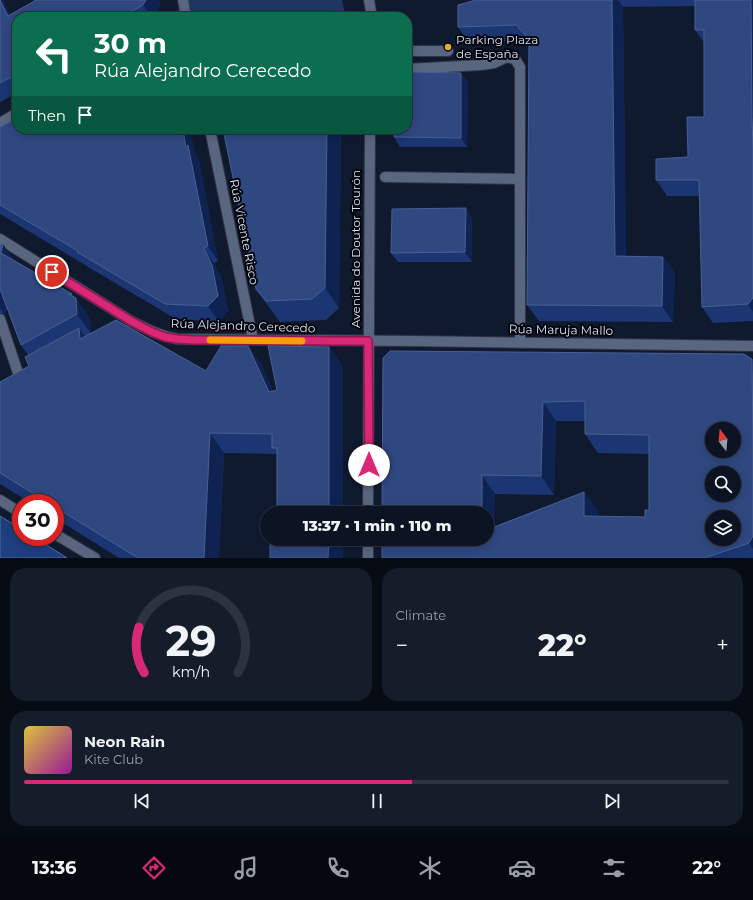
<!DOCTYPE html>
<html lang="en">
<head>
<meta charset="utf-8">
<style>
	:root { --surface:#0c1423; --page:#151d2b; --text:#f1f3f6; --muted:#9a9ea6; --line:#2c3341; --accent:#db2777 }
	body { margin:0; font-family:Montserrat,sans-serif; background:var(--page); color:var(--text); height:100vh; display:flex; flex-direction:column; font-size:15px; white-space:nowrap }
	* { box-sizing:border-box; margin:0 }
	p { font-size:13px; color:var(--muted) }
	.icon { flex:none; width:22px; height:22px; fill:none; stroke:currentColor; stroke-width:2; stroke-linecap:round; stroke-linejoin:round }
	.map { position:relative; height:558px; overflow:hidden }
	.drawer { display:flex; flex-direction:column; gap:10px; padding:10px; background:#070b13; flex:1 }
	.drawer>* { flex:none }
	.banner { position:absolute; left:12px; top:12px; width:400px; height:122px; border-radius:16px; box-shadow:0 2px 10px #0003,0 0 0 1px var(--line); background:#0b6e4f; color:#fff; overflow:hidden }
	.needle { width:26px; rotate:344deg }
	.controls { position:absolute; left:705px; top:422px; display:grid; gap:8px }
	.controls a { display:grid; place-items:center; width:36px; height:36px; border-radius:50%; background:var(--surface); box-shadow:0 2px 10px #0003,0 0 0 1px var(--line); font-size:20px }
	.speed { position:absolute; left:12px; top:494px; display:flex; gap:8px; font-size:20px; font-weight:700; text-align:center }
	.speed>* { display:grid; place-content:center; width:52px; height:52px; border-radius:50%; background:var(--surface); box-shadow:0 2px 10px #0003,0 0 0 1px var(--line); line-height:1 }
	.speed .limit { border:6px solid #d22; background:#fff; color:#111 }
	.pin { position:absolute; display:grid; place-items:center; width:34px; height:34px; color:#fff; margin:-17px; border:2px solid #fff; border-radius:50%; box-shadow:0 1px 4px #0007 }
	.me { position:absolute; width:44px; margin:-22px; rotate:0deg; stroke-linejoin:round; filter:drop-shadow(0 0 3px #0008) }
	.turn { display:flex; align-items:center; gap:14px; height:84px; padding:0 16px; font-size:18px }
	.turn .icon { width:52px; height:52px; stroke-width:2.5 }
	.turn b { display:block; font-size:28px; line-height:34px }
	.then { display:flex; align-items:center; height:38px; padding:0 16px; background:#0003; gap:8px; font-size:15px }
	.big { font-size:30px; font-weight:800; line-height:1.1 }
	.drawer .card { flex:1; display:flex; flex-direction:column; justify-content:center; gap:6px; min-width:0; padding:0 14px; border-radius:16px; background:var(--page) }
	.drawer .dial { align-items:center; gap:0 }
	.dial svg { height:104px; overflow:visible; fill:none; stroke:var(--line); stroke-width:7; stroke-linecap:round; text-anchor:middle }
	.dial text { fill:var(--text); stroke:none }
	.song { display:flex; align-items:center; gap:12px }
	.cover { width:48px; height:48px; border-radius:6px; background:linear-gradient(135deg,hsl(50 70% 55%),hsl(300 70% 35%)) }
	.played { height:4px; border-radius:2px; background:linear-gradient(90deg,var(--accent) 55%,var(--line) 55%) }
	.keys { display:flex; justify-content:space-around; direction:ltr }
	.heat { display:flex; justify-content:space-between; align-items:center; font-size:22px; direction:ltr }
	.drawer .tiles { flex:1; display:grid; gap:10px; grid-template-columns:1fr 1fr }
	.card:last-child { grid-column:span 2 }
	.trip { position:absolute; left:260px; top:506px; width:234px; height:40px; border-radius:20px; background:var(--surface); box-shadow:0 2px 10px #0003,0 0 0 1px var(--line); font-weight:800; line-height:40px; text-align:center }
	.tab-bar { display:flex; height:64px; justify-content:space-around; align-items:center; background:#05080e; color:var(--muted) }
	.tab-bar .icon { width:28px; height:28px }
	.tab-bar .current { color:var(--accent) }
	.tab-bar b { font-size:18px; color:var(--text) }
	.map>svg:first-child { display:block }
	.green { fill:#203662 }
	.water { fill:#1f3e7f; stroke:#576fa1 }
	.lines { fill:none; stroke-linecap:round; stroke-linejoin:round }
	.minor-casing { stroke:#313546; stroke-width:12 }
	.minor { stroke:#59667f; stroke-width:10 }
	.wall { fill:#1b3672; fill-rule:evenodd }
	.shaded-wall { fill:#0e2352 }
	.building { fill:#304880; stroke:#4a6092; fill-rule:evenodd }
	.route-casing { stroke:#8e194d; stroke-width:10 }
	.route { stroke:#db2777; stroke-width:7 }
	.slow { stroke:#f59e0b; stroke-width:7 }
	.poi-dot { fill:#e3ae35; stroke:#03060e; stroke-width:1.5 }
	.labels { text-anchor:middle; stroke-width:4; stroke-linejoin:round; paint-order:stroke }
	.poi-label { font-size:12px; fill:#d9e1f0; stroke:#03060e; text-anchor:start }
	.street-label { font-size:12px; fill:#d9e1f0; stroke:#03060e }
</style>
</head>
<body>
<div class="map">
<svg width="753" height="558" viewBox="0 0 753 558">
	<rect width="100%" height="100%" fill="#101a2f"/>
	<path class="green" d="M 188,0 L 342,0 L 346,17 L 193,17 Z"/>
	<path class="water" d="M 0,516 L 21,529 L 21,537 L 34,537 L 67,558 L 0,558 Z"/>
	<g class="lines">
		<defs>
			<path id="minor" d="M 183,0 L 186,17
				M 369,0 L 372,17
				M 407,51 L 448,51
				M 407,69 L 481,65 L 494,63 L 507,57 L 515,59 L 520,67 L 520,343
				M 0,123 L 17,113
				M 210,129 L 253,340
				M 385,177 L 520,179
				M 0,239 L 131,321 C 147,329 160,336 177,339 L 413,341 L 753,346
				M 0,319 L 20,379
				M 0,500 L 21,513
				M 368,513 L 370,129
				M 55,534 L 95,558
				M 368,558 L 368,539"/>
		</defs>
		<use href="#minor" class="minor-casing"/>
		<use href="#minor" class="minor"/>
	</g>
	<path class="wall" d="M 0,0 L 3,0 L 10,15 L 36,0 L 159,0 L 160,5 L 154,17 L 17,17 L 17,93 L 0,102 Z
		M 476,0 L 753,0 L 753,321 L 713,323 L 702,307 L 699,196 L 667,196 L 656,180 L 688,157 L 704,117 L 704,42 L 695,30 L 695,6 L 623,7 L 626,256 L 663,257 L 675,273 L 673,322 L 539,321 L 527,305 L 529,43 L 527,41 L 469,43 L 458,27 Z
		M 461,73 L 468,83 L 467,147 L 400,147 L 394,137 Z
		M 0,127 L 196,156 L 199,160 L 218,261 L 214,263 L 222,280 L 228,311 L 219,322 L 176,319 L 88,267 L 87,266 L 0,214 Z
		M 214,129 L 341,129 L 339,308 L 326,320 L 280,322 L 271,310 L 256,289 L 224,132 L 218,134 Z
		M 472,218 L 472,262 L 398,262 L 391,253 Z
		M 0,245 L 15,261 L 72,294 L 90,318 L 91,333 L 206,371 L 248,346 L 262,366 L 273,391 L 277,390 L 329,347 L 343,367 L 277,455 L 276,454 L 224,453 L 219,558 L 119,558 L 55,518 L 55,503 L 31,503 L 0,484 L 0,382 L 29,366 L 28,355 L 21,345 L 7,307 L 5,315 L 2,313 L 0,313 Z
		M 383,358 L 753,361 L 753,558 L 382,558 ZM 556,421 L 585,421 L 585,434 L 598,453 L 649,454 L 649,510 L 645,517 L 598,516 L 598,511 L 584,492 L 495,526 L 495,494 L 554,495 Z"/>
	<path class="shaded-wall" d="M 0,0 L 3,0 L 17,29 L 8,16 Z
		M 146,0 L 159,0 L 160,5 L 154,17 L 152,17 L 143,5 Z
		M 612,0 L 618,0 L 623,7 L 626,272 L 615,256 Z
		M 751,0 L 753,0 L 753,150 L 752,117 Z
		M 461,73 L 468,83 L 467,147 L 461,138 Z
		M 183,129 L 190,129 L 196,156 L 199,160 L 218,261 L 208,246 Z
		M 327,129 L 341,129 L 339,308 L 325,288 Z
		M 466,208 L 472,218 L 472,262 L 465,252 Z
		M 3,244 L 17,264 L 1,253 Z
		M 204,248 L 214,263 L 222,280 L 228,311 L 219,322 L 208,306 Z
		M 663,257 L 675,273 L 673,322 L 662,306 Z
		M 0,283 L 9,296 L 5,315 L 0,308 Z
		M 76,298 L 90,318 L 91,334 L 77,314 Z
		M 753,298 L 753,312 L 748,304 Z
		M 79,328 L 93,348 L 80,339 Z
		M 248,346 L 262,366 L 283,412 L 269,392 Z
		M 329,347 L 343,367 L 343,513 L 329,513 Z
		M 752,359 L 753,361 L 753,448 Z
		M 543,402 L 556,421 L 554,495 L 541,476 Z
		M 210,433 L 224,453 L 219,558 L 204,558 Z
		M 482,475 L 495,494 L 495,551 L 487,539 L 487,513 L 482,513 Z
		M 584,492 L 598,511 L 598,535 L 584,516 Z
		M 753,536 L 753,549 L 749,543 Z
		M 329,539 L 343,539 L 343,558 L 328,558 Z"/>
	<path class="building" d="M 0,0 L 8,16 L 36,0 L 146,0 L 143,5 L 121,17 L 17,17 L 17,74 L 0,83 Z
		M 476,0 L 612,0 L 615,256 L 663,257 L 662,306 L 527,305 L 529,39 L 516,25 L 458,27 L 458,5 Z
		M 695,0 L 751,0 L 752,117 L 753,150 L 753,298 L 748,304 L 702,307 L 699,180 L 656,180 L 656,159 L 688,157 L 687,117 L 704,117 L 704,30 L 695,30 Z
		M 407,72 L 461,73 L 461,138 L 394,137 L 394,129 L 407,129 Z
		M 17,118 L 17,129 L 183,129 L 186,148 L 188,145 L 208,246 L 204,248 L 212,265 L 218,296 L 208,306 L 165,304 L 77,252 L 78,251 L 0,205 L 0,127 Z
		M 223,129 L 327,129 L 325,288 L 312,299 L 266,301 L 256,289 Z
		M 466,208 L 465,252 L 391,253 L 392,209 Z
		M 3,244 L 1,253 L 72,294 L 68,294 L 76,298 L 77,314 L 21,345 L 0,289 L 0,245 Z
		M 116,320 L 206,371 L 221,346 L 248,346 L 269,392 L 277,390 L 268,346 L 329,347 L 329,513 L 277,513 L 277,448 L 272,448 L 272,434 L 210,433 L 204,558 L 138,558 L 55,507 L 55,503 L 49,503 L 0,473 L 0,382 L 29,366 L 25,357 L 79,328 L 80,339 Z
		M 390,351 L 744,354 L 752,359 L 753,448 L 753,536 L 749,543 L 704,558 L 382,558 L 382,539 L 487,539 L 487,530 L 584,492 L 584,516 L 645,517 L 645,510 L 649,510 L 649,435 L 585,434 L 585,401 L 543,402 L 541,476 L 482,475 L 482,513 L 382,513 L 383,358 ZM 712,429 L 734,429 L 734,451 L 712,451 ZM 712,473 L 734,473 L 734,495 L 712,495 ZM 712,517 L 734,517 L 734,539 L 712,539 Z
		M 270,539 L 329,539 L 328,558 L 270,558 Z"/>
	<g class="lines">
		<defs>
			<path id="route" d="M 52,272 L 131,321 L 152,332 L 165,337 L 177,339 L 193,340 L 253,340 L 332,341 L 368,341 L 369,465"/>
		</defs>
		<use href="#route" class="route-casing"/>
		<use href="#route" class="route"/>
		<path class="slow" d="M 210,340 L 302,341"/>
	</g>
	<circle class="poi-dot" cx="448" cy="47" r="4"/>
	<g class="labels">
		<g class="poi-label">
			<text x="456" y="44">Parking Plaza<tspan x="456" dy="14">de España</tspan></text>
		</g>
		<g class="street-label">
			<text transform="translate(244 232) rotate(79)" y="4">Rúa Vicente Risco</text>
			<text transform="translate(356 249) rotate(-90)" y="4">Avenida do Doutor Tourón</text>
			<text transform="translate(243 326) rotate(2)" y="4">Rúa Alejandro Cerecedo</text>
			<text transform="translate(561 330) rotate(1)" y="4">Rúa Maruja Mallo</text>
		</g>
	</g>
</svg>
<div class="controls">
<a><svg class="needle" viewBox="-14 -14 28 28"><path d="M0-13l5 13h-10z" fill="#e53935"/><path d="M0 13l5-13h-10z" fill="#9a9ea6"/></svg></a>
<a><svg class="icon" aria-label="search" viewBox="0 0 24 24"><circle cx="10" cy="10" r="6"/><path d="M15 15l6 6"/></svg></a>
<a><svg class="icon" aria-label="layers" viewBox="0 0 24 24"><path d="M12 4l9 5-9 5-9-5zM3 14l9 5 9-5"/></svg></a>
</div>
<div class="speed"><div class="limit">30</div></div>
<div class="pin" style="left:52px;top:272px;background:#d93025"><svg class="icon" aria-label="arrive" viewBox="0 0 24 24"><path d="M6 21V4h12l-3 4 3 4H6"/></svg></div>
<svg class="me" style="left:369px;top:465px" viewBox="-20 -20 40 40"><circle r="19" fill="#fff"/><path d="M0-13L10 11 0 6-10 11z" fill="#db2777"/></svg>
<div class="trip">13:37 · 1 min · 110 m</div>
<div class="banner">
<div class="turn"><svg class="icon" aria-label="left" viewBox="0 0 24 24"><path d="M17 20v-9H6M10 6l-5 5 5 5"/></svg><div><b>30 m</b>Rúa Alejandro Cerecedo</div></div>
<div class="then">Then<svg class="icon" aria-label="arrive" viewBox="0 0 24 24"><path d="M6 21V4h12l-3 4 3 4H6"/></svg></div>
</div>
</div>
<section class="drawer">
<div class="tiles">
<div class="card dial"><svg viewBox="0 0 100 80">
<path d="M14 69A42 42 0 1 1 86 69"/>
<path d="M14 69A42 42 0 0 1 10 34" stroke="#db2777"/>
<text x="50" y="56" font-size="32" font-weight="700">29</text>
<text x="50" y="72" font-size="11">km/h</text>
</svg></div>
<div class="card"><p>Climate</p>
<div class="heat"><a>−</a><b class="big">22°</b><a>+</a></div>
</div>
<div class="card">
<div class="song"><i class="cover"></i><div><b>Neon Rain</b><p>Kite Club</p></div></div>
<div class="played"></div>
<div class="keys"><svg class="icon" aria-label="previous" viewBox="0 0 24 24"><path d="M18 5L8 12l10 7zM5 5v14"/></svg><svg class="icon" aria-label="pause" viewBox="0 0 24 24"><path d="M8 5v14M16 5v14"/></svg><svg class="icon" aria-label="next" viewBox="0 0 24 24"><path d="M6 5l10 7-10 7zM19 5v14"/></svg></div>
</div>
</div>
</section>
<nav class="tab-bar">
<b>13:36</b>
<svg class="icon current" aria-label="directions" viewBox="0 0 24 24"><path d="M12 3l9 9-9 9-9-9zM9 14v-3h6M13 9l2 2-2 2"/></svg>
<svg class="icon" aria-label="music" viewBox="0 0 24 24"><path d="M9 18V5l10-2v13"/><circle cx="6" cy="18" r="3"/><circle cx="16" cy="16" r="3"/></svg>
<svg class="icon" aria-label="phone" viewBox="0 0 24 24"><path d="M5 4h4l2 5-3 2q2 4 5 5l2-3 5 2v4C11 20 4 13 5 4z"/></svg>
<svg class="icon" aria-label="climate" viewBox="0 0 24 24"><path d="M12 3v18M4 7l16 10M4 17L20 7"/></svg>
<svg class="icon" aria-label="car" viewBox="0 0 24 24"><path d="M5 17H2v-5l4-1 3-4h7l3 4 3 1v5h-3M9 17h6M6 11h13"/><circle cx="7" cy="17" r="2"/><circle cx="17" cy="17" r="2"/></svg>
<svg class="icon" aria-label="filters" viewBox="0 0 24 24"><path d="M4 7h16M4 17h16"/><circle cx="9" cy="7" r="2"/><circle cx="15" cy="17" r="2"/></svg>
<b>22°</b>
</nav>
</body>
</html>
